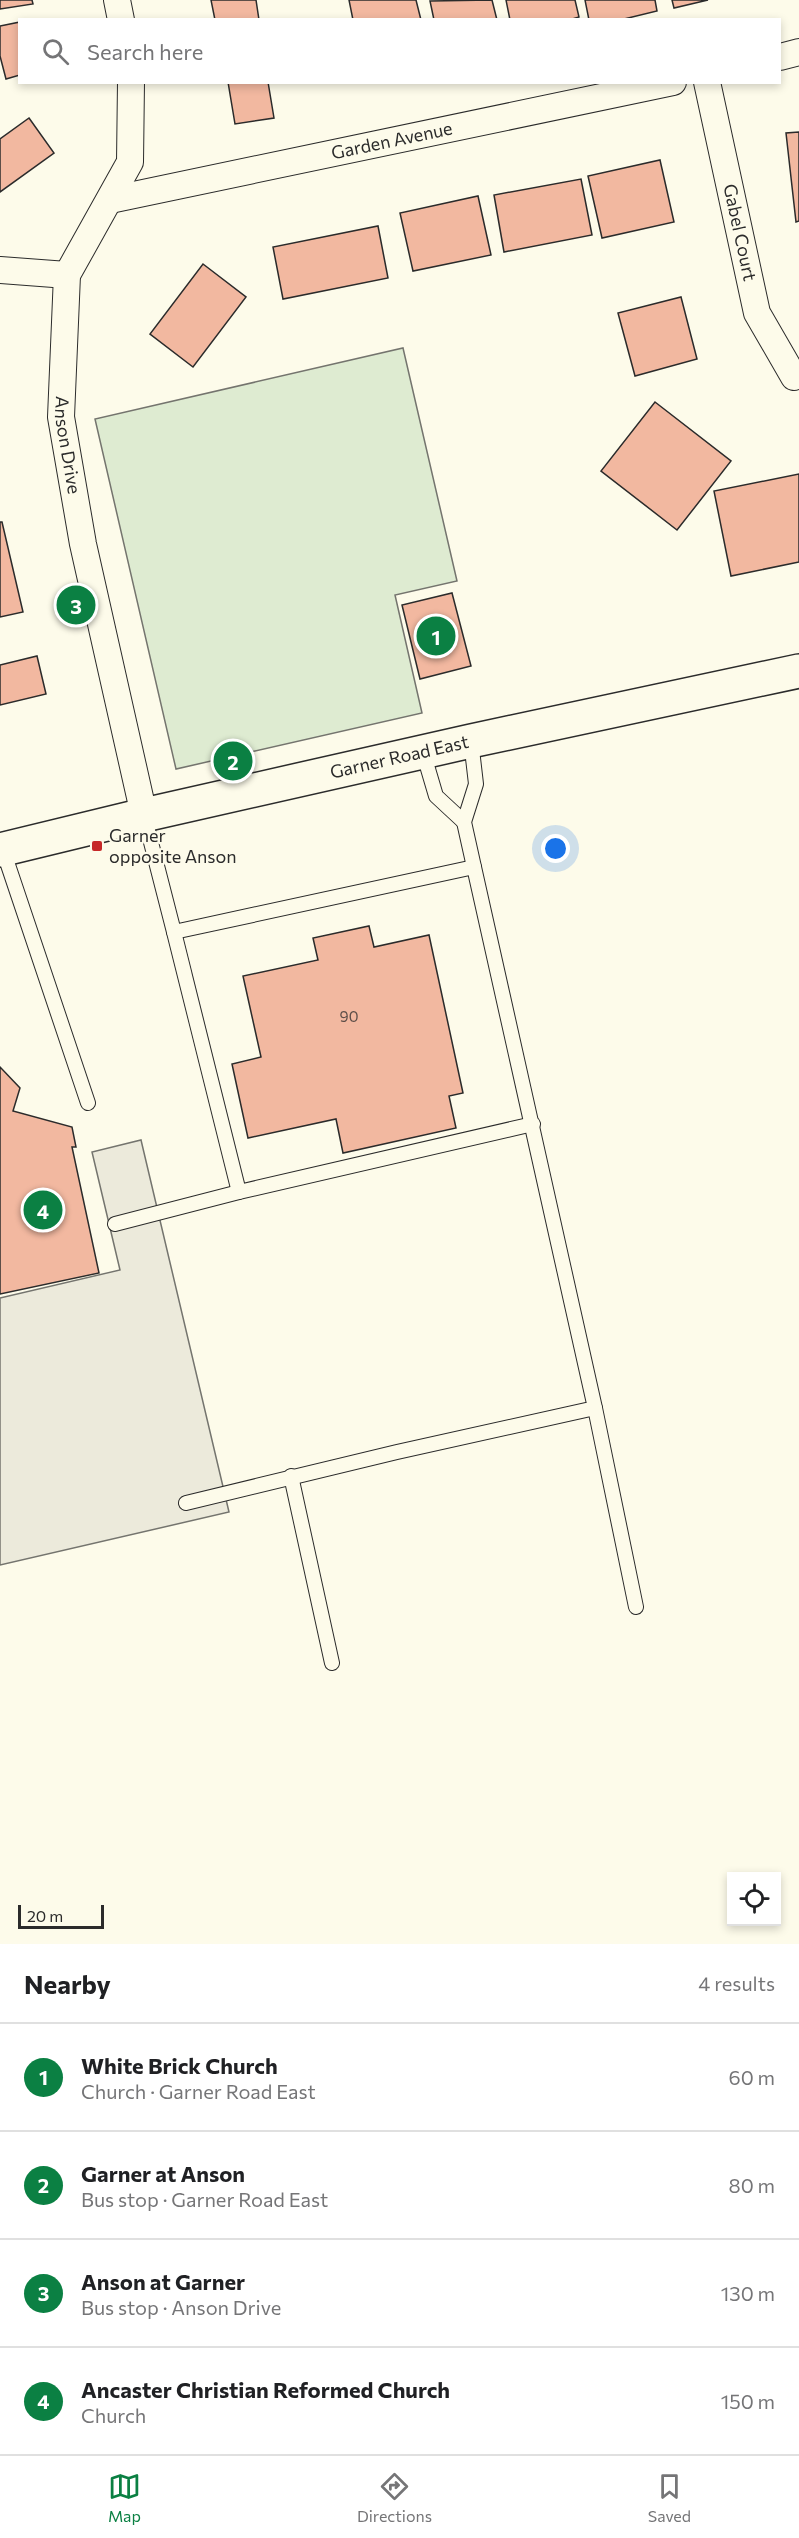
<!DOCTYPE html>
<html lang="en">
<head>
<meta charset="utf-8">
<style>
  :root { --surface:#fff; --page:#f2f2f2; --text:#202124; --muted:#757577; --line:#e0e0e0; --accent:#0b8043 }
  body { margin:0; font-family:Commissioner,sans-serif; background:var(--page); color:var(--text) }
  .controls { position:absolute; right:18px; bottom:18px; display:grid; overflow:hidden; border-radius:0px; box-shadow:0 3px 9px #0003 }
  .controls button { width:54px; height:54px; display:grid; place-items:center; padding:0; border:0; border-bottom:2px solid var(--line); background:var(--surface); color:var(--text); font:30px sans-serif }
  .scale { position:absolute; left:18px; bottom:15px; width:86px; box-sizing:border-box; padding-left:6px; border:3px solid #2b2b2b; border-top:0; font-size:16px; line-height:21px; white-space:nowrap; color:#2b2b2b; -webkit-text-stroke:4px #fdfbea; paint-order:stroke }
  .you { position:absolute; left:556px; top:849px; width:21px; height:21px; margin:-15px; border:4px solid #fff; border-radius:50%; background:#1a73e8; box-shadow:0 0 0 9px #1a73e833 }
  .badge { display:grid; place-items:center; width:39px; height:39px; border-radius:50%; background:var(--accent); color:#fff; font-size:20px; font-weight:700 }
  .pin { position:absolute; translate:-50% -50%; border:3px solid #fff; box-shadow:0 2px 6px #0006 }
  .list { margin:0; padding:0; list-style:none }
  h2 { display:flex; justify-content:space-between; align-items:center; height:78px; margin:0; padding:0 24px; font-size:26px }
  h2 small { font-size:20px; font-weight:400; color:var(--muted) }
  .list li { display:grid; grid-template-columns:39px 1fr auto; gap:18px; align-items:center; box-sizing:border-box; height:108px; padding:0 24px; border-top:2px solid var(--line) }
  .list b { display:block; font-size:22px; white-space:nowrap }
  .list p { margin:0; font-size:20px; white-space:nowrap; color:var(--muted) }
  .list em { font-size:20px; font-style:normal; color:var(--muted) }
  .icon { flex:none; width:33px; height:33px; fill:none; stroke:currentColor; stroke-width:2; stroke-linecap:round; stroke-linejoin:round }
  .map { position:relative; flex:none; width:799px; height:1944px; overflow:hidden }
  .search { position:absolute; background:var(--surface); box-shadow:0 3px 9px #0003; left:18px; right:18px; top:18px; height:66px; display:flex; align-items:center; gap:15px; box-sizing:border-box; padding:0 21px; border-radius:0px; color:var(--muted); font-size:22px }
  .sheet { height:510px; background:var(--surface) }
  nav { display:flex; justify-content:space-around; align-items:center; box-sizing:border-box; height:84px; border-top:2px solid var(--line); background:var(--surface); font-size:16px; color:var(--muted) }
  nav a { display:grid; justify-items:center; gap:3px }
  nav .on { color:var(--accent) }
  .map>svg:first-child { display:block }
  .green { fill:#deebd1; stroke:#74746e; stroke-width:1.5 }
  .parking { fill:#eceadb; stroke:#74746e; stroke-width:1.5 }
  .building { fill:#f2b8a0; stroke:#2b2b2b; stroke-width:1.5 }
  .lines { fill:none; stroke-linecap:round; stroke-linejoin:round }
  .service-casing { stroke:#2b2b2b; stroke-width:16 }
  .minor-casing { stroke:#2b2b2b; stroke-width:28 }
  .secondary-casing { stroke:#2b2b2b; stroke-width:36 }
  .service { stroke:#fdfbea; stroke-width:14 }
  .minor { stroke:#fdfbea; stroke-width:26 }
  .secondary { stroke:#fdfbea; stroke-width:33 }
  .poi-dot { fill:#c62828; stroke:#fdfbea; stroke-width:2 }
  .labels { text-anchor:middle; stroke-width:4.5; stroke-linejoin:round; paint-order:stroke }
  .number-label { font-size:15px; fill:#5d4e48 }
  .street-label { font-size:18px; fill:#2b2b2b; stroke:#fdfbea }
  .poi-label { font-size:18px; fill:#2b2b2b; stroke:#fdfbea; text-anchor:start }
</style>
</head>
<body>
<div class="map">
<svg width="799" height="1944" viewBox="0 0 799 1944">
  <rect width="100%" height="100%" fill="#fdfbea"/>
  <path class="green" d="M 403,348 L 457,581 L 395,595 L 422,713 L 176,769 L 95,419 Z"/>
  <path class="parking" d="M 141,1140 L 229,1512 L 0,1565 L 0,1298 L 120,1270 L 92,1152 Z"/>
  <g class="building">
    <path d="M 0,0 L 32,0 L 33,4 L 0,9 Z"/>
    <path d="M 211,0 L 256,0 L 259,20 L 215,20 Z"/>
    <path d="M 349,0 L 416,0 L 421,20 L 353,20 Z"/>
    <path d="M 492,0 L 497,20 L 434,20 L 430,1 Z"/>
    <path d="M 506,0 L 575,0 L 579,17 L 569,20 L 510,20 Z"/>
    <path d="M 585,0 L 655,0 L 657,11 L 620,20 L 589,20 Z"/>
    <path d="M 672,0 L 708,0 L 674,8 Z"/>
    <path d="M 20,22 L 20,75 L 6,79 L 0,56 L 0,26 Z"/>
    <path d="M 228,82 L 268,82 L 274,118 L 235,124 Z"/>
    <path d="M 29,118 L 54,153 L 0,192 L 0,139 Z"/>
    <path d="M 799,132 L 799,221 L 796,222 L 786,133 Z"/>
    <path d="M 660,160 L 674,222 L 602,238 L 588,176 Z"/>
    <path d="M 581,179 L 592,235 L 504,252 L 494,195 Z"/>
    <path d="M 478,196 L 491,255 L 413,271 L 400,213 Z"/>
    <path d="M 378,226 L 388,278 L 283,299 L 273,247 Z"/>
    <path d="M 203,264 L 246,297 L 193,367 L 150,334 Z"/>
    <path d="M 681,297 L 697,359 L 635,376 L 618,313 Z"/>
    <path d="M 655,402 L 731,461 L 677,530 L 601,471 Z"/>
    <path d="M 799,474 L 799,562 L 731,576 L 714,491 Z"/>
    <path d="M 0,522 L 2,522 L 23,612 L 0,617 Z"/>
    <path d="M 452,593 L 471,666 L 420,679 L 402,605 Z"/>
    <path d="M 37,656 L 46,694 L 0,705 L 0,665 Z"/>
    <path d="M 369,926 L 374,947 L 429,935 L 463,1093 L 449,1096 L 456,1128 L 343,1153 L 336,1119 L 248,1138 L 232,1064 L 261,1057 L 243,976 L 318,960 L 313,938 Z"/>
    <path d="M 0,1067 L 20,1088 L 13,1111 L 72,1127 L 76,1147 L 72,1147 L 99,1273 L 0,1294 Z"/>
  </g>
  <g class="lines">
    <g class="service-casing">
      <g id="service">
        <path d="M 423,752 L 436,796 L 464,822"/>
        <path d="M 144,815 L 174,932 L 474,867 L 464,822 L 476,784 L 471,741"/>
        <path d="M 3,850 L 88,1103"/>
        <path d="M 174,932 L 239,1192"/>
        <path d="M 115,1224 L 239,1192 L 533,1124"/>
        <path d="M 595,1408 L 636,1607"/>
        <path d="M 291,1476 L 332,1663"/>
        <path d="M 186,1503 L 397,1452 L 595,1408 L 474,867"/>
      </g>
    </g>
    <g class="minor-casing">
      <g id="minor">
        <path d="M 117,0 L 121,20"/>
        <path d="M 780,57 L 799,52"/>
        <path id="s1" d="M 131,82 L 130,162 L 67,275 L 61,417 L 83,544 L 144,815"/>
        <path id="s2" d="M 707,82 L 757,313 L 794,377"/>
        <path id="s3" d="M 110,200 L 673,82"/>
        <path d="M 0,270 L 67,275"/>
      </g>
    </g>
    <g class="secondary-casing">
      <g id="secondary">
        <path id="s4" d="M 0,850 L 144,815 L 471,741 L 799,671"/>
      </g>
    </g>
    <use href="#service" class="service"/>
    <use href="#minor" class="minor"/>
    <use href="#secondary" class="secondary"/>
  </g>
  <rect class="poi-dot" x="91" y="840" width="12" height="12" rx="3"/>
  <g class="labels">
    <g class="number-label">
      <text x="349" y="1022">90</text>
    </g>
    <g class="street-label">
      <text dy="6" stroke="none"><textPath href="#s3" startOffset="288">Garden Avenue</textPath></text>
      <text dy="6" stroke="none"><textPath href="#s2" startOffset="154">Gabel Court</textPath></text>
      <text dy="6" stroke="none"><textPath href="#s1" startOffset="380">Anson Drive</textPath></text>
      <text dy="6" stroke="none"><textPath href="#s4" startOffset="410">Garner Road East</textPath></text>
    </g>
    <g class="poi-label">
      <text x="109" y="842">Garner<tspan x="109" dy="21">opposite Anson</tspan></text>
    </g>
  </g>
</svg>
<div class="controls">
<button><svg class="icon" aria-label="locate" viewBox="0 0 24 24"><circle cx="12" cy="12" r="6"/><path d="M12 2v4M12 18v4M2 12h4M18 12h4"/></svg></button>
</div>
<div class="scale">20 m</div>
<div class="you"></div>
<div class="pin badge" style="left:436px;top:636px">1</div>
<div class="pin badge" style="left:233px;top:761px">2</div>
<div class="pin badge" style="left:76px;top:605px">3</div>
<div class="pin badge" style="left:43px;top:1210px">4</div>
<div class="search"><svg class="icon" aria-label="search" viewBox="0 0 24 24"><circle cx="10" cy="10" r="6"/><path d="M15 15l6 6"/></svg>Search here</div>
</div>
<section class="sheet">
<h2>Nearby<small>4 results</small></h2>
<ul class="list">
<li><span class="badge">1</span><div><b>White Brick Church</b><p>Church · Garner Road East</p></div><em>60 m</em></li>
<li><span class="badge">2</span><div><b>Garner at Anson</b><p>Bus stop · Garner Road East</p></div><em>80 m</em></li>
<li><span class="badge">3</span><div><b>Anson at Garner</b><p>Bus stop · Anson Drive</p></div><em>130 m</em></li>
<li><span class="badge">4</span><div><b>Ancaster Christian Reformed Church</b><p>Church</p></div><em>150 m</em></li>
</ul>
</section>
<nav>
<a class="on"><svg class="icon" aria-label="map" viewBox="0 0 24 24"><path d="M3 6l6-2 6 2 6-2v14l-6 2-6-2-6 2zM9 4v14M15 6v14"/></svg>Map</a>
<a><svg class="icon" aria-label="directions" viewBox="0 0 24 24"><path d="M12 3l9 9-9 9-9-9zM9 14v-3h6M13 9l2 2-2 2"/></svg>Directions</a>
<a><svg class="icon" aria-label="saved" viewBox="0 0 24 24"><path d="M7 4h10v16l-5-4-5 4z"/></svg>Saved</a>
</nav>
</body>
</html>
